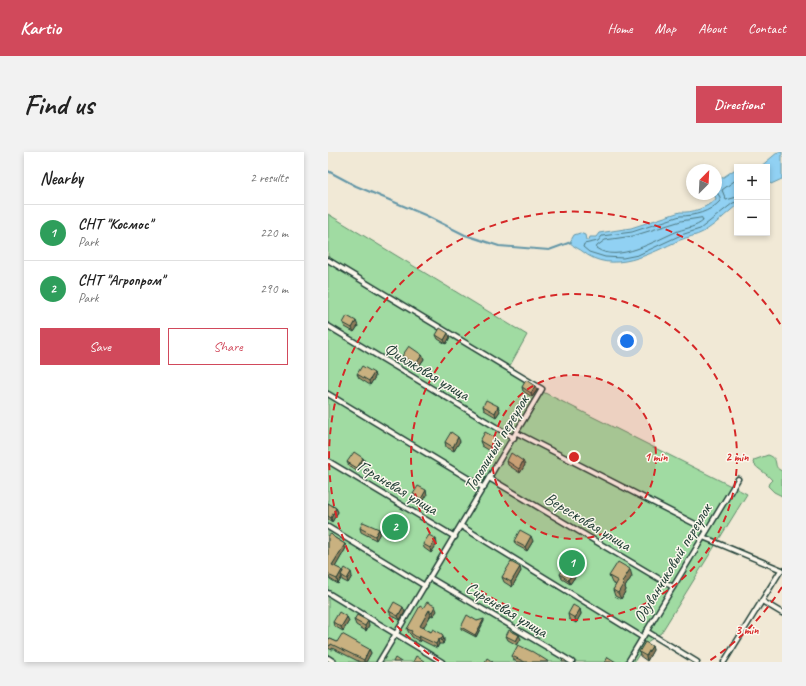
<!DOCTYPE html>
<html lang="en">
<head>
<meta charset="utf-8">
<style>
  :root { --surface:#fff; --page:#f2f2f2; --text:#222; --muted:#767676; --line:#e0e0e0; --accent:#d1495b }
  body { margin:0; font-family:Caveat,sans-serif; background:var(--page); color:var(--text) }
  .controls { position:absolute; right:12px; top:12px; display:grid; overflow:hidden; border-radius:0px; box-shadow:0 2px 6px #0003 }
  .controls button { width:36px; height:36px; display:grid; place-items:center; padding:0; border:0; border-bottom:1px solid var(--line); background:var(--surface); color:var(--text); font:20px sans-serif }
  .compass { position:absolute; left:358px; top:12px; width:36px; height:36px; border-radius:50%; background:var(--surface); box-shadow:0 2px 6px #0003; rotate:24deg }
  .you { position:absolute; left:299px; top:189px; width:14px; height:14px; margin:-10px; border:3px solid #fff; border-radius:50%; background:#1a73e8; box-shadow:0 0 0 6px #1a73e833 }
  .badge { display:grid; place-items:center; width:26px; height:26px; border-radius:50%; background:var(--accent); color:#fff; font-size:13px; font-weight:700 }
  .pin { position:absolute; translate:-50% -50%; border:2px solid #fff; box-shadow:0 1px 4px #0006 }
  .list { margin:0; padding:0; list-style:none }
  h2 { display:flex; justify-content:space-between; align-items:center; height:52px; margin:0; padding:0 16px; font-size:17px }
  h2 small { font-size:13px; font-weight:400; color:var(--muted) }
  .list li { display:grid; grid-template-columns:26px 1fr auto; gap:12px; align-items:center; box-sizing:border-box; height:56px; padding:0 16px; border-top:1px solid var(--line) }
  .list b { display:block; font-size:15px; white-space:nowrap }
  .list p { margin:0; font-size:13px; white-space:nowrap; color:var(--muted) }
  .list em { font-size:13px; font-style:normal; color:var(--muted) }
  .actions { display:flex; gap:8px; padding:12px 16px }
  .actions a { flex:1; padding:9px 0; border:1px solid var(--accent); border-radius:0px; text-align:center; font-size:14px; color:var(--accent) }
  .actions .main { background:var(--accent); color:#fff }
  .map { position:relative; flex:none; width:454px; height:510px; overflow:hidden; border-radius:0px }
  header { display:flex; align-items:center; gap:24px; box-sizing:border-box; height:56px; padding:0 20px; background:var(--accent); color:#fff }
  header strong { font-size:19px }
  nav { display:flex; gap:22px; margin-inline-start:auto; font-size:14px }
  .intro { display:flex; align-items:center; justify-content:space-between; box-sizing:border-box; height:96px; padding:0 24px }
  h1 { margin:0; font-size:28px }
  .button { padding:10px 18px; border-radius:0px; background:var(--accent); color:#fff; font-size:14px; font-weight:700 }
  main { display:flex; gap:24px; padding:0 24px }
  aside { flex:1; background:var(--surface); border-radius:0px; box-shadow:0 2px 6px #0003 }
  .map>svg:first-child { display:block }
  .green { fill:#a0dba2; stroke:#608c6b }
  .water { fill:#91d1f3; stroke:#6396a7 }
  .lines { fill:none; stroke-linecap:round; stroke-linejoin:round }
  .shore { stroke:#4d7880; stroke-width:1 }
  .stream { stroke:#6396a7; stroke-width:2 }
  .service-casing { stroke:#1f3d34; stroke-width:7 }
  .service { stroke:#fbf7ec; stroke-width:4 }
  .wall { fill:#ad986e; stroke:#1f3d34 }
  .shaded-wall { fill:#8d7c5a; stroke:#1f3d34 }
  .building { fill:#c9b180; stroke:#1f3d34 }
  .ring { fill:none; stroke:#d62828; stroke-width:2; stroke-dasharray:7 5 }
  .labels { text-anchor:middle; stroke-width:3; stroke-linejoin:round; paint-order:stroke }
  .street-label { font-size:17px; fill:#1f3d34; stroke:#fbf7ec }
  .centre { fill:#d62828; stroke:#fbf7ec; stroke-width:2 }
  .ring-label { font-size:12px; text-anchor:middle; font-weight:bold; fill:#d62828; stroke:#fbf7ec; stroke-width:3; stroke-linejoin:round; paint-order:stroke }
</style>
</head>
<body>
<header>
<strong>Kartio</strong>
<nav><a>Home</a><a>Map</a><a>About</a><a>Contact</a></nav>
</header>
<div class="intro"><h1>Find us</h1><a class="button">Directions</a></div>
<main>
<aside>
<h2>Nearby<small>2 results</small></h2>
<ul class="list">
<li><span class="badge" style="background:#2e9e5b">1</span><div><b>СНТ &quot;Космос&quot;</b><p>Park</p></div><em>220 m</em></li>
<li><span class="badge" style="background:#2e9e5b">2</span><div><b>СНТ &quot;Агропром&quot;</b><p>Park</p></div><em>290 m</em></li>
</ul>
<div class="actions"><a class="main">Save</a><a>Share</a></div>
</aside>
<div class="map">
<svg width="454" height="510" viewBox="0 0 454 510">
  <rect width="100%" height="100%" fill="#f1e9d6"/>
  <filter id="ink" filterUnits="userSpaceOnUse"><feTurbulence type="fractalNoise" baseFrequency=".025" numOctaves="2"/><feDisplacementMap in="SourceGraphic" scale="8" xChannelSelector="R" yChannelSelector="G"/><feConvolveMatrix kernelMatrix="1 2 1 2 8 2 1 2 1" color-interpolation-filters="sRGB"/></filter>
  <g filter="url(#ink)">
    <g class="green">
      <path d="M 0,62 L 199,183 L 179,219 L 215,240 L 419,342 L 333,481 L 319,490 L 306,510 L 0,510 Z"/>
      <path d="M 440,303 C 453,307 443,315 454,319 L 454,344 L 446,340 L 440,334 L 441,331 L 444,328 C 439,321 430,318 425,311 L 426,308 Z"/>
    </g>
    <g class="water">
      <path d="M 450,0 L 454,0 L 454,27 L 443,32 L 439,28 L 439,15 L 432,15 Z"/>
      <path d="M 409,16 L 409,53 C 398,62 387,73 375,80 C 368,84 359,85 352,88 C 323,101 284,124 254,99 C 250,96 245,95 242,90 L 246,83 L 252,81 L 257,83 L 258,88 L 261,88 L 262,85 L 268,85 L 271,81 L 303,76 L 352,60 C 365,61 378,56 388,47 L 386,42 L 388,42 L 388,30 Z"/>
    </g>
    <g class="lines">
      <g class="shore">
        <path d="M 409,27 L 394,38 L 398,48 L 409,45"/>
        <path d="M 388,39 L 392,45 L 392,49 C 382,60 366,64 352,64 L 304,80 L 274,84 L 270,89 L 256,92 L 255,95 L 261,100 L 277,105 L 295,106 L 310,103 L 353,83 L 372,77 L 405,51 L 409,50"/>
        <path d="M 374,66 L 375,69 C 368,75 359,76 350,79 C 328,88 290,112 268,96 L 269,94 L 277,88 L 305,84 L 353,69 Z"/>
      </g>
      <path class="stream" d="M 0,19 L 28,34 L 97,63 L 137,83 L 171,94 L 221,98 L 243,90"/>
      <g class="service-casing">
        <g id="service">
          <path d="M 0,108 L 214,237 L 51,510"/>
          <path d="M 0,174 L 186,286"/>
          <path d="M 0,242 L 156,336"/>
          <path d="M 189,281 L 379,378"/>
          <path d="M 0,309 L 127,385"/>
          <path d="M 161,326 L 345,435"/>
          <path d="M 133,374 L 314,485"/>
          <path d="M 0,375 L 97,434"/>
          <path d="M 375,385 L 454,418"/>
          <path d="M 102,426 L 244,510"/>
          <path d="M 0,441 L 114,510"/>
          <path d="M 434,449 L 454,461"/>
          <path d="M 318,479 L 369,510"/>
          <path d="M 0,506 L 6,510"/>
          <path d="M 300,510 L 410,327"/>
          <path d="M 396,510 L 453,418"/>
        </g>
      </g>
      <use href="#service" class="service"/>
    </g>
    <g class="wall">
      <path d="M 15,171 L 30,174 L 26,180 L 17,175 Z"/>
      <path d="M 108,183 L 122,185 L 118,192 L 110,187 Z"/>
      <path d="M 94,203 L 96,207 L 89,217 L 76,208 L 74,204 Z"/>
      <path d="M 46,221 L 47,225 L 42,233 L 31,226 L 29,222 Z"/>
      <path d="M 207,234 L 209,238 L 204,245 L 195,239 L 194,235 Z"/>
      <path d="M 155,254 L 172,259 L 168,265 L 156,258 Z"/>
      <path d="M 132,289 L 126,299 L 118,295 L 117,290 Z"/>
      <path d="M 152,289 L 169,290 L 164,300 L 154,294 Z"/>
      <path d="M 35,306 L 37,310 L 30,320 L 21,314 L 19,310 Z"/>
      <path d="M 179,309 L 197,313 L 192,321 L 180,313 Z"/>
      <path d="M 85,342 L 99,343 L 94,351 L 87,347 Z"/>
      <path d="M 0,351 L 8,356 L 10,360 L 4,370 L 0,367 Z"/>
      <path d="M 32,376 L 51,377 L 52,381 L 48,388 L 33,380 Z"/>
      <path d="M 0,384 L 7,386 L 17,392 L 18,396 L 7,415 L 14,418 L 14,421 L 24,424 L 20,431 L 14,428 L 14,425 L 10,432 L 2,427 L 1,425 L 0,424 Z"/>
      <path d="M 186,389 L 205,389 L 199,399 L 188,393 Z"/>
      <path d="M 95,392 L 109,392 L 103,401 L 96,396 Z"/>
      <path d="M 247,418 L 249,422 L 242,432 L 234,427 L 232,422 Z"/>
      <path d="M 193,419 L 184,435 L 176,430 L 174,425 Z"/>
      <path d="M 281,424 L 304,424 L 297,435 L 298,438 L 293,447 L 287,444 L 285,438 L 288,433 L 284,431 Z"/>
      <path d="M 95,456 L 109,459 L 105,464 L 103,463 L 95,475 L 103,480 L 116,486 L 116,489 L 115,492 L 111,492 L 109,496 L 93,488 L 92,490 L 84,485 L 83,483 L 81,481 L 79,477 Z"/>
      <path d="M 252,457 L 253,462 L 248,471 L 241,467 L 240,462 Z"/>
      <path d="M 61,459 L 77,460 L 72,468 L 63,463 Z"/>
      <path d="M 19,465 L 21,469 L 15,479 L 6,474 L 5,470 Z"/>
      <path d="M 26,468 L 41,473 L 38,479 L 28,473 Z"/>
      <path d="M 149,469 L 156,469 L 148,485 L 133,477 L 133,475 Z"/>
      <path d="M 178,484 L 193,487 L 189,493 L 180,488 Z"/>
      <path d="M 0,486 L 9,490 L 41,497 L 43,501 L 38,510 L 32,510 L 4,496 L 4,498 L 0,496 Z"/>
      <path d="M 324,494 L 325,498 L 319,509 L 312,504 L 311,500 Z"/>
      <path d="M 184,504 L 221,510 L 189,510 L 186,508 Z"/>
    </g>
    <g class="shaded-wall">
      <path d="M 28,169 L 30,174 L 26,180 L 24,176 Z"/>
      <path d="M 120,181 L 122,185 L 118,192 L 116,188 Z"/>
      <path d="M 94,203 L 96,207 L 89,217 L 88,212 Z"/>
      <path d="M 46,221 L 47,225 L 42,233 L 41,229 Z"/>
      <path d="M 207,234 L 209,238 L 204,245 L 203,241 Z"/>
      <path d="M 170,254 L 172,259 L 168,265 L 167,261 Z"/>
      <path d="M 130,285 L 132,289 L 126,299 L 125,295 Z"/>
      <path d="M 168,286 L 169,290 L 164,300 L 162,295 Z"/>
      <path d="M 35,306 L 37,310 L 30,320 L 29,316 Z"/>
      <path d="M 195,309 L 197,313 L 192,321 L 191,317 Z"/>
      <path d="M 98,338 L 99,343 L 94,351 L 93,347 Z"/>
      <path d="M 8,356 L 10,360 L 4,370 L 3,366 Z"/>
      <path d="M 51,377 L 52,381 L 48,388 L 47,384 Z"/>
      <path d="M 203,384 L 205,389 L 199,399 L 197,395 Z"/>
      <path d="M 108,387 L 109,392 L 103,401 L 102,396 Z"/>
      <path d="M 17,392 L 18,396 L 6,417 L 4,413 Z"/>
      <path d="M 192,415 L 193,419 L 184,435 L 183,430 Z"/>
      <path d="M 302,417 L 304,424 L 297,435 L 298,438 L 293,447 L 290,441 L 294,430 Z"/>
      <path d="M 14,418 L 15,423 L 13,423 L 14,425 L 10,432 L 9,427 Z"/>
      <path d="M 247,418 L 249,422 L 242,432 L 240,428 Z"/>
      <path d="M 23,420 L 24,424 L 20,431 L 19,427 Z"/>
      <path d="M 107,454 L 109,459 L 105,464 L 104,460 Z"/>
      <path d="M 75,455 L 77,460 L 72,468 L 70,464 Z"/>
      <path d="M 252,457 L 253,462 L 248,471 L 247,466 Z"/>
      <path d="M 101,458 L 103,463 L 94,478 L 92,474 Z"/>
      <path d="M 19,465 L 21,469 L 15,479 L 13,475 Z"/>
      <path d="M 156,467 L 156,469 L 148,485 L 147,483 Z"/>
      <path d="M 40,469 L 41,473 L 38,479 L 37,474 Z"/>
      <path d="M 114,482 L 116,489 L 115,492 L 113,487 Z"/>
      <path d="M 191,483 L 193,487 L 189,493 L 188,489 Z"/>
      <path d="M 91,484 L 93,488 L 92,490 L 90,486 Z"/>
      <path d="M 110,488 L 111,492 L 109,496 L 108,492 Z"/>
      <path d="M 324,494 L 325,498 L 319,509 L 318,504 Z"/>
      <path d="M 41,497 L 43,501 L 38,510 L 36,510 L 36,508 Z"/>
    </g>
    <g class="building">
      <path d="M 19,164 L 28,169 L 24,176 L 15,171 Z"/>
      <path d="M 112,176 L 120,181 L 116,188 L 108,183 Z"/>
      <path d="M 81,194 L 94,203 L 88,212 L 74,204 Z"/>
      <path d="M 34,214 L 46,221 L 41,229 L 29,222 Z"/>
      <path d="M 198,228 L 207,234 L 203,241 L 194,235 Z"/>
      <path d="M 158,248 L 170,254 L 167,261 L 155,254 Z"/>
      <path d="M 123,280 L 130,285 L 125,295 L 117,290 Z"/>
      <path d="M 157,280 L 168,286 L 162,295 L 152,289 Z"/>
      <path d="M 26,300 L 35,306 L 29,316 L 19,310 Z"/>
      <path d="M 183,301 L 195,309 L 191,317 L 179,309 Z"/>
      <path d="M 90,334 L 98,338 L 93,347 L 85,342 Z"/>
      <path d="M 0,351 L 8,356 L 3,366 L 0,364 Z"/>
      <path d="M 35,370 L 51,377 L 47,384 L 32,376 Z"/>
      <path d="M 192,378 L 203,384 L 197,395 L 186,389 Z"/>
      <path d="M 3,382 L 7,386 L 17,392 L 4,413 L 14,418 L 9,427 L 0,423 L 1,421 L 0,421 L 0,384 Z"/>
      <path d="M 101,383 L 108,387 L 102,396 L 95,392 Z"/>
      <path d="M 183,410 L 192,415 L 183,430 L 174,425 Z"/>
      <path d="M 290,410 L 302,417 L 294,430 L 296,431 L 290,441 L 285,438 L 290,429 L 281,424 Z"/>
      <path d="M 239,412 L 247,418 L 240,428 L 232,422 Z"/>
      <path d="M 17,416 L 23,420 L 19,427 L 13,423 Z"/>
      <path d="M 66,450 L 75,455 L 70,464 L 61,459 Z"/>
      <path d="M 99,450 L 107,454 L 104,460 L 101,458 L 92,474 L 103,480 L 105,477 L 114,482 L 115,485 L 113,487 L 110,488 L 108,492 L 91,484 L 90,486 L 83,481 L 84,479 L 79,477 L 92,454 L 95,456 Z"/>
      <path d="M 245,453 L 252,457 L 247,466 L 240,462 Z"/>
      <path d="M 11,460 L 19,465 L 13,475 L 5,470 Z"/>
      <path d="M 29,463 L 40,469 L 37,474 L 26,468 Z"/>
      <path d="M 139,463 L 149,469 L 156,467 L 147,483 L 133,475 Z"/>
      <path d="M 181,478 L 191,483 L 188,489 L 178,484 Z"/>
      <path d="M 14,482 L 41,497 L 36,508 L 3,492 L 2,494 L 0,493 L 0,486 L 9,490 Z"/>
      <path d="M 317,490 L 324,494 L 318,504 L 311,500 Z"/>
      <path d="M 190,493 L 205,500 L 221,510 L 197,510 L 184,504 Z"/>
      <path d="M 88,504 L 96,509 L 96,510 L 85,510 Z"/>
      <path d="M 280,505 L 288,510 L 277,510 Z"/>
      <path d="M 67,506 L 73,510 L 65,510 Z"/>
      <path d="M 159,506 L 165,510 L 157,510 Z"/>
      <path d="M 235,507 L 239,510 L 234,510 Z"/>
    </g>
  </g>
  <circle cx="246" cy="305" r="82" fill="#d62828" fill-opacity=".12"/>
  <g class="ring">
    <circle cx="246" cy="305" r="82"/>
    <circle cx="246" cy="305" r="163"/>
    <path d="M454 435A245 245 0 0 1 381 509M111 509A245 245 0 1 1 454 175"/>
  </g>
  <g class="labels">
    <g class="street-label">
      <text transform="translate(99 219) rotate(31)" y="6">Фиалковая улица</text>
      <text transform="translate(168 291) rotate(-59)" y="6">Тополиный переулок</text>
      <text transform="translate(70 335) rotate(31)" y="6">Гераневая улица</text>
      <text transform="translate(260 369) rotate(31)" y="6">Вересковая улица</text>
      <text transform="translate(344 411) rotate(-59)" y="6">Одуванчиковый переулок</text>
      <text transform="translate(179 457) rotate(31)" y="6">Сиреневая улица</text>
    </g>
  </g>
  <circle cx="246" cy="305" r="6" class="centre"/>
  <g class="ring-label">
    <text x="328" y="309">1 min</text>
    <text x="409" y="309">2 min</text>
    <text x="419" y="482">3 min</text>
  </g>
</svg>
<div class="controls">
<button>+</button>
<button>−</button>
</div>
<svg class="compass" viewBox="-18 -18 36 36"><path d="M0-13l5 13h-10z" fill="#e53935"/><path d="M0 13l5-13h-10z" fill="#767676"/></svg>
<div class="you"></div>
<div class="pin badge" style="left:244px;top:411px;background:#2e9e5b">1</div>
<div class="pin badge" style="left:67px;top:375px;background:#2e9e5b">2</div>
</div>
</main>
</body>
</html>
